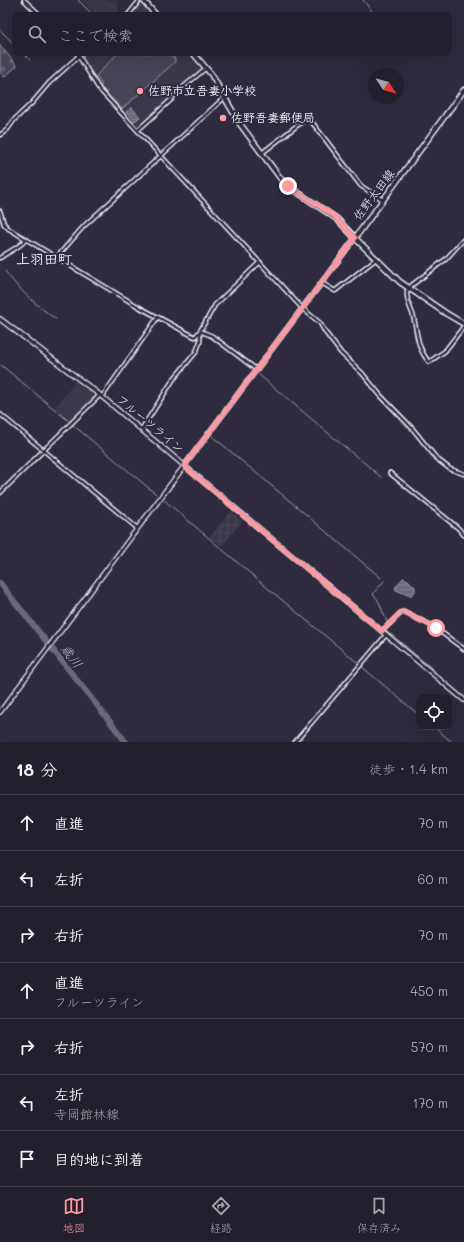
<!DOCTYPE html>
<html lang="ja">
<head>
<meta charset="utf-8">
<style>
  :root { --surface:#23202e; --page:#2f2d3a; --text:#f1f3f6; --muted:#a3a3aa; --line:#403e4a; --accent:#ff9aa2 }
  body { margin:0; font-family:Mali,"Klee One",sans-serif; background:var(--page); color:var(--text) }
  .controls { position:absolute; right:12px; bottom:12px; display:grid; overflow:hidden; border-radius:8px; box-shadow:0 4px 16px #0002 }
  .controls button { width:36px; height:36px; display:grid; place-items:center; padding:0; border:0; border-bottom:1px solid var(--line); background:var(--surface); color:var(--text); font:20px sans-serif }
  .compass { position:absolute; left:368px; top:68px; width:36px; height:36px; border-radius:50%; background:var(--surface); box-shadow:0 4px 16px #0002; rotate:126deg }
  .stop { position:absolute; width:12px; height:12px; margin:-9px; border:3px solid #ff9aa2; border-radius:50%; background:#fff }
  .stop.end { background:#ff9aa2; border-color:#fff; box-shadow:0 1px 4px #0008 }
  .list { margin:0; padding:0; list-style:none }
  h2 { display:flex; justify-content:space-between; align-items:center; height:52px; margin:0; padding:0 16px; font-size:17px }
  h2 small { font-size:13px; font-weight:400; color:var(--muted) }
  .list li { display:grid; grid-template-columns:26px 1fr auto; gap:12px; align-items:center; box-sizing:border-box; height:56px; padding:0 16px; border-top:1px solid var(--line) }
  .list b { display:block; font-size:15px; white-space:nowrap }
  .list p { margin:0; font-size:13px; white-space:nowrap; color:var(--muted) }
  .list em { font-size:13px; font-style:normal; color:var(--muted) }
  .icon { flex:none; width:22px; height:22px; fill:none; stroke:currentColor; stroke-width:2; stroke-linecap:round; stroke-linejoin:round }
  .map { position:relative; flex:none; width:464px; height:742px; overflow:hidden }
  .search { position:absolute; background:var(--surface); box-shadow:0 4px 16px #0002; left:12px; right:12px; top:12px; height:44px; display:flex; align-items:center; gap:10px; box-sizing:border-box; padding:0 14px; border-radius:8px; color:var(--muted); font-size:15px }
  .sheet { height:444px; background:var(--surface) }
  nav { display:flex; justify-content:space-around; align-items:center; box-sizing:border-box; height:56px; border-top:1px solid var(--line); background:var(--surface); font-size:11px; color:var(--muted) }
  nav a { display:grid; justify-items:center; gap:2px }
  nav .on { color:var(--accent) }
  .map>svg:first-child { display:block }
  .built { fill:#3b3749 }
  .industrial { fill:url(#industrial-grid) }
  .cemetery { fill:url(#cemetery-stones); stroke:#979aa6 }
  .park { fill:#464455; stroke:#979aa6 }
  .water { fill:url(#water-rules); stroke:#9c9fab }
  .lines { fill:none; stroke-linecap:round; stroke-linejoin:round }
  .stream { stroke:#9c9fab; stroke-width:1 }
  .river { stroke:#696978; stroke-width:6 }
  .minor-casing { stroke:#e8f1f8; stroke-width:5.5 }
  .tertiary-casing { stroke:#e8f1f8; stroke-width:6 }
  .secondary-casing { stroke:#e8f1f8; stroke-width:7 }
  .minor { stroke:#2f2a3d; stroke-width:2.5 }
  .tertiary { stroke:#2f2a3d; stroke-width:3.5 }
  .secondary { stroke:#2f2a3d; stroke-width:4 }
  .route { stroke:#ff9aa2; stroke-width:5 }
  .poi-dot { fill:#ff9aa2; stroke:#2f2a3d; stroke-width:1.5 }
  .labels { text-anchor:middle; stroke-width:4; stroke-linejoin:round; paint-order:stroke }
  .poi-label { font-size:12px; font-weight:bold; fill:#e8f1f8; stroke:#2f2a3d; text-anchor:start }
  .street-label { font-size:12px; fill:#e8f1f8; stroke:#2f2a3d }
  .water-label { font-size:13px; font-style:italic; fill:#afb4be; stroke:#2f2a3d }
  .quarter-label { font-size:14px; font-weight:bold; fill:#e8f1f8; stroke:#2f2a3d }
</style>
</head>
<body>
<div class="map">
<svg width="464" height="742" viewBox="0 0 464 742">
  <defs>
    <pattern id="industrial-grid" width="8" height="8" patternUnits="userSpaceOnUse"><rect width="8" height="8" fill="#3b3749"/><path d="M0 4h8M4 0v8" fill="none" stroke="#4e4b5b"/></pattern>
    <pattern id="cemetery-stones" width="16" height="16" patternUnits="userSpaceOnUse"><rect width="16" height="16" fill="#464455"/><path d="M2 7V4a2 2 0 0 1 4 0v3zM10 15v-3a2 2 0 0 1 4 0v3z" fill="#615f6e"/></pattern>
    <pattern id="water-rules" width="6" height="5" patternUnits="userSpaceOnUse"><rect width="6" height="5" fill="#696978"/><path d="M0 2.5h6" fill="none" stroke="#7e7f8c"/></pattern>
  </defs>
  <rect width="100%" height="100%" fill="#2f2a3d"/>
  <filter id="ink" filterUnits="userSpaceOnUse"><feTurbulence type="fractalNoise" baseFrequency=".025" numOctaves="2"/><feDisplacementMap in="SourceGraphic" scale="8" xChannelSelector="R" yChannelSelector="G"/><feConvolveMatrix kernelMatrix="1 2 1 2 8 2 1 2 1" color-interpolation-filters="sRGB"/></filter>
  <g filter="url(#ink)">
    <g class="built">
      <path d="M 81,0 L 116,0 L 120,15 L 96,15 Z"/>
      <path d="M 139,3 L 141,3 L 152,15 L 130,15 Z"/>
      <path d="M 85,53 L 188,53 L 202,68 L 171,95 L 170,99 L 138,128 L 121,112 L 100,87 L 81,58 L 81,56 Z"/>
      <path d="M 76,381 L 97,397 L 71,422 L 54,408 Z"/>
    </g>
    <path class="industrial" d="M 231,511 L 242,521 L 222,546 L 210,537 Z"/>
    <path class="cemetery" d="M 0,45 L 17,66 L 4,77 L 0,72 Z"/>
    <path class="park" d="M 118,53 L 168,53 L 175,59 L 175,62 L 122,109 L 100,86 L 102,85 L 96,76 Z"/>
    <g class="water">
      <path d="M 131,107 L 140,117 L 135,121 L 126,112 Z"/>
      <path d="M 403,578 L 408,580 L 415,587 L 415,592 L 410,596 L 396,590 L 395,588 Z"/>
    </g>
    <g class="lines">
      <g class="stream">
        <path d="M 78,0 L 93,15"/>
        <path d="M 363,0 L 375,15"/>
        <path d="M 0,30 L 15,45"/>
        <path d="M 23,53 L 30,60"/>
        <path d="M 0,266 L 1,267"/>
        <path d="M 5,271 C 19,290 36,305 56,319"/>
        <path d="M 1,365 L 70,422"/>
        <path d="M 258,374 L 358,458"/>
        <path d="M 73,425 L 156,494"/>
        <path d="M 212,436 L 309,517"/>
        <path d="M 361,460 L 381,477"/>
        <path d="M 164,500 L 257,579"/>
        <path d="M 311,519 L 381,578"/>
        <path d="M 259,581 L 358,663"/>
        <path d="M 384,581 L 373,594 L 378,600 L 387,622"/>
        <path d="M 392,635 L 435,671"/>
        <path d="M 361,666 L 419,715"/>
        <path d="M 434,727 L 452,742"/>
        <path d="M 0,741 L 1,742"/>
      </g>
      <path class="river" d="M 0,583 L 126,742"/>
      <g class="minor-casing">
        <g id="minor">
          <path d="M 24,0 L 40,15"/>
          <path d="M 128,15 L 140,0"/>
          <path d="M 77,53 L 99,89 L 302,308 L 320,323 L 325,332 L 341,353 L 362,373 L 381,396 L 412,428 L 437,459 L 450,469 L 464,474"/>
          <path d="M 138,130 L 172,99 L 174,95 L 206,68"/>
          <path d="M 0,135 L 7,130 L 15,119 L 32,103 L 49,83 L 82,53"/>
          <path d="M 262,153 L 308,117 L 361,186 L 383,200"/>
          <path d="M 0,211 L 4,224 L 9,229 L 139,307 L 193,336 L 195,337 L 200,331 L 212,336 L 257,370"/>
          <path d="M 464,239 L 446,259 L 412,285 L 407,291 L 407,294 C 407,302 411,309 413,315 C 418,333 416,347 429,362 L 445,351 L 464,326"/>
          <path d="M 0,258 C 7,252 21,247 26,239"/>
          <path d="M 56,258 L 84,226 L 224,98"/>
          <path d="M 322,283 L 335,291 L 376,259"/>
          <path d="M 102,397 L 158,317"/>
          <path d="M 0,414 L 137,528"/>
          <path d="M 141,430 L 173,380 L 196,352 L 200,342 L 200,331 L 215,305 L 260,262"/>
          <path d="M 390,473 L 458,528 L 464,535"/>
          <path d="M 0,493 L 100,395"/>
          <path d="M 382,631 L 401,613 L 403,612 L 431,625 L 464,649"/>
          <path d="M 295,742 L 386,635"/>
        </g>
      </g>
      <g class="tertiary-casing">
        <g id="tertiary">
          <path d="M 0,319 L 100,395 L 464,700"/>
          <path d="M 0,712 L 355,238"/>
        </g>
      </g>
      <g class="secondary-casing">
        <g id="secondary">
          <path d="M 143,0 L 156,15"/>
          <path d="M 193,53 L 211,74 L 240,124 L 284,183 L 337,219 L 360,243 L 400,282 L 447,314 L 464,324"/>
          <path d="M 355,238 L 464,90"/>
        </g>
      </g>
      <use href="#minor" class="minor"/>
      <use href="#tertiary" class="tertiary"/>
      <use href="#secondary" class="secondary"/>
    </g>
  </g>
  <g class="lines" filter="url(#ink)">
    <path class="route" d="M 288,186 L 334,216 L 355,238 L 184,466 L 382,631 L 401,612 L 403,612 L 436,628"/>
  </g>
  <g class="poi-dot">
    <circle cx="140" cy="91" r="4"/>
    <circle cx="223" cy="118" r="4"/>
  </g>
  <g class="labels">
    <g class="poi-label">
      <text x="148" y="95">佐野市立吾妻小学校</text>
      <text x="231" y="122">佐野吾妻郵便局</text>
    </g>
    <g class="street-label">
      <text transform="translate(374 195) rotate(-53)" y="4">佐野太田線</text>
      <text transform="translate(150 424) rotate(40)" y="4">フルーツライン</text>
    </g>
    <g class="water-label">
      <text transform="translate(72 656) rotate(52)" y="5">歳川</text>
    </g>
    <g class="quarter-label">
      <text x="44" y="264">上羽田町</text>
    </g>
  </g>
</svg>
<div class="controls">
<button><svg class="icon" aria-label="locate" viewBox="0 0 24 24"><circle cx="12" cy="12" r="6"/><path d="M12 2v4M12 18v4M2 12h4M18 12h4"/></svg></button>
</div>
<svg class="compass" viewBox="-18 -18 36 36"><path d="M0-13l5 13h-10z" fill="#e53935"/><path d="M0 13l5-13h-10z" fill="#a3a3aa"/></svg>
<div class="stop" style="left:436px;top:628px"></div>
<div class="stop end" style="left:288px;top:186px"></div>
<div class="search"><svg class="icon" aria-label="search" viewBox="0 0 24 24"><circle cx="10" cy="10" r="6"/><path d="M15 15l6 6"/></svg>ここで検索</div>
</div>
<section class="sheet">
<h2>18 分<small>徒歩 · 1.4 km</small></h2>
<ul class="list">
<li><svg class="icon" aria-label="ahead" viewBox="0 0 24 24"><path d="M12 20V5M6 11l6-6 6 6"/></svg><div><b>直進</b></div><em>70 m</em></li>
<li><svg class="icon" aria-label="left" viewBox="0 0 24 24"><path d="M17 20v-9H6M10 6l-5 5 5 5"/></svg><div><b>左折</b></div><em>60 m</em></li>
<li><svg class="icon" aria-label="right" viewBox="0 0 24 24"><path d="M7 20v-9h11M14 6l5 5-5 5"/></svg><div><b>右折</b></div><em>70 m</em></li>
<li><svg class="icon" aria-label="ahead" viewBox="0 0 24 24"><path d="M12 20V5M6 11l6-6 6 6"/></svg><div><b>直進</b><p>フルーツライン</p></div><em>450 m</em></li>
<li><svg class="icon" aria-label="right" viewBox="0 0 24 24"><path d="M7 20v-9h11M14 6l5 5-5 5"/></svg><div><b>右折</b></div><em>570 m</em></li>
<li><svg class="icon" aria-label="left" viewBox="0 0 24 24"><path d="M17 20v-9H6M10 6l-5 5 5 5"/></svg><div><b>左折</b><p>寺岡館林線</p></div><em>170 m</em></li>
<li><svg class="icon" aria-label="arrive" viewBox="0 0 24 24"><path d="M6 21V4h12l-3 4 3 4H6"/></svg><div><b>目的地に到着</b></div></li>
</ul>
</section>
<nav>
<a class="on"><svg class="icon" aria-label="map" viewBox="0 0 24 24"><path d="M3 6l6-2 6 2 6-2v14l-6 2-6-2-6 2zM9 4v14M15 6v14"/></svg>地図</a>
<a><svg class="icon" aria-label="directions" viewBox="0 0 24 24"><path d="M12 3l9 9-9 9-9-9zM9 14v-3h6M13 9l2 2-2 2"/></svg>経路</a>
<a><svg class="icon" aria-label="saved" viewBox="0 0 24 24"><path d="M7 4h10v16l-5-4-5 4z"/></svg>保存済み</a>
</nav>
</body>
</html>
